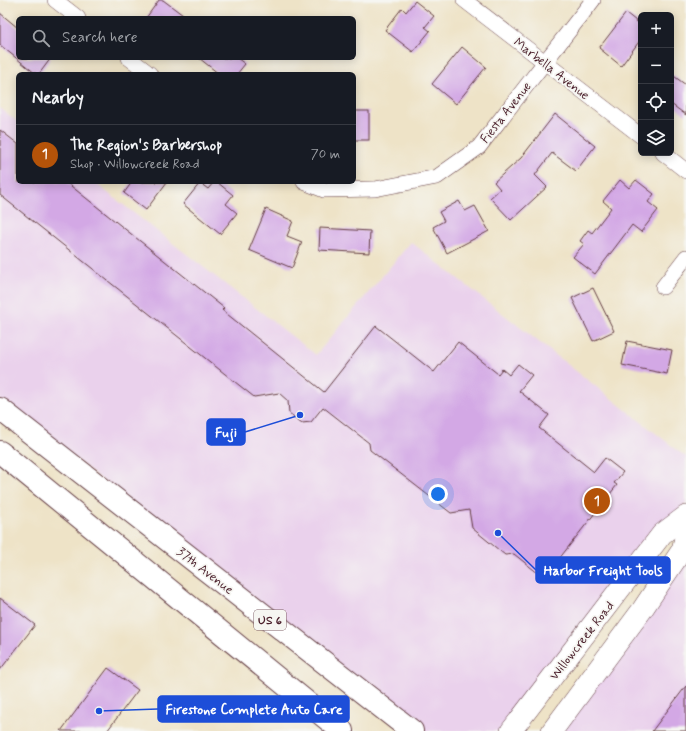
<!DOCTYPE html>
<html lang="en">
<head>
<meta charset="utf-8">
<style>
  :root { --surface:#171b24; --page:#20242c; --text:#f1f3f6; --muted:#9ea1a6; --line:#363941; --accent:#b45309 }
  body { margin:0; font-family:Mynerve,sans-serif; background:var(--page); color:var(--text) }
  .controls { position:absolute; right:12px; top:12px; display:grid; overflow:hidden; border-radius:6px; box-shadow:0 2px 10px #0003 }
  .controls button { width:36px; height:36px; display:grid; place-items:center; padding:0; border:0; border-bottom:1px solid var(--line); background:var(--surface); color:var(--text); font:20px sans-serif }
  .you { position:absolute; left:438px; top:494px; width:14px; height:14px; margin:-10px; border:3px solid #fff; border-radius:50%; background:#1a73e8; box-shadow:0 0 0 6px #1a73e833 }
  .badge { display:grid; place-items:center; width:26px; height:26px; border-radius:50%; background:var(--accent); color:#fff; font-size:13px; font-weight:700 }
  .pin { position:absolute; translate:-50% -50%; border:2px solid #fff; box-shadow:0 1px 4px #0006 }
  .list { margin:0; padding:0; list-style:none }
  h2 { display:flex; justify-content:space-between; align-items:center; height:52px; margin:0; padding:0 16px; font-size:17px }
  h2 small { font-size:13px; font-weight:400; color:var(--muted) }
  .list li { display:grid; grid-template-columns:26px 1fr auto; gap:12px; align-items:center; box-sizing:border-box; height:60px; padding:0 16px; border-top:1px solid var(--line) }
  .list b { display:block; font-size:15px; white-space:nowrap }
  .list p { margin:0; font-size:13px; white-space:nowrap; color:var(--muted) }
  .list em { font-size:13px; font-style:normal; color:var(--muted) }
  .icon { flex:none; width:22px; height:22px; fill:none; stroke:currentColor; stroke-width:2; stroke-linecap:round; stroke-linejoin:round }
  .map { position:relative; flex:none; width:686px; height:731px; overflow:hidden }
  .search { position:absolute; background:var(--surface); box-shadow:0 2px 10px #0003; left:16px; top:16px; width:340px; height:44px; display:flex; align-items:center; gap:10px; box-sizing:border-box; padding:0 14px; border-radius:6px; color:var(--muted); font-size:15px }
  .panel { position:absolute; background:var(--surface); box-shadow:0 2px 10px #0003; left:16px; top:72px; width:340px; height:112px; border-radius:6px }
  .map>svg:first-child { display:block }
  .built { fill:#ead1ec }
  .building { fill:#d3a8e5 }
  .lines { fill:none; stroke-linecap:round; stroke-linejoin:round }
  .minor-casing { stroke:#633c42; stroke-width:16 }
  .secondary-casing { stroke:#633c42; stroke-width:22 }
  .primary-casing { stroke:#633c42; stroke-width:24 }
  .minor { stroke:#fff; stroke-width:15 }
  .secondary { stroke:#fff; stroke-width:21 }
  .primary { stroke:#fff; stroke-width:22 }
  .labels { text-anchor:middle; stroke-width:3.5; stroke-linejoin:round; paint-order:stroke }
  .shield { fill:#f6f6f2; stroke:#7e6067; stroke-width:1 }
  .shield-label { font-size:12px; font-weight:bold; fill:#4a1f2b }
  .street-label { font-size:13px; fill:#4a1f2b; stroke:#f6f6f2 }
  .leader { fill:none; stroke:#1d4ed8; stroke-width:1.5 }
  .callout-dot { fill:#1d4ed8; stroke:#f6f6f2; stroke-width:1.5 }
  .callout { fill:#1d4ed8; stroke:#1d4ed8; stroke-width:1.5 }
  .callout-label { font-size:14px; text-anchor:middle; font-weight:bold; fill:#fff }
</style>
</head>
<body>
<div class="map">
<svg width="686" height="731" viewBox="0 0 686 731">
  <rect width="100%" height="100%" fill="#f6f6f2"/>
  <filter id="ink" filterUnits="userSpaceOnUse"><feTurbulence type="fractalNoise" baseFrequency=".025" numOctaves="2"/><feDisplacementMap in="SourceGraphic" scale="8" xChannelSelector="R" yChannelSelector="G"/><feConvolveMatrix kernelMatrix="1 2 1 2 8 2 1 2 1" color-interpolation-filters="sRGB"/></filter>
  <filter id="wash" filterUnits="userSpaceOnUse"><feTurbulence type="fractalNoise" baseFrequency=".012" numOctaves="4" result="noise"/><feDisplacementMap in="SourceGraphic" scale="16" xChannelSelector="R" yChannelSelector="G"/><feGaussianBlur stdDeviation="0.9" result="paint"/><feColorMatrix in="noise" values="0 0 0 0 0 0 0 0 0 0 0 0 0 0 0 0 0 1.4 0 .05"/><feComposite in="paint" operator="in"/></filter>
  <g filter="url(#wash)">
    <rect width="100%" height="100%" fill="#eee3c7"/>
    <g class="built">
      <path d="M 0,108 L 18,122 L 18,182 L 94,182 L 316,355 L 411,242 L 686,457 L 686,503 L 660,530 L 504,731 L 422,731 L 0,400 Z"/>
      <path d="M 686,559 L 686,731 L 560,731 Z"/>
    </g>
    <g id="blocks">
      <g class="building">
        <path d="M 159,0 L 163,0 L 187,18 L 146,18 Z"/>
        <path d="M 415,1 L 434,16 L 425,27 L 430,31 L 413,52 L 385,30 L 402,8 L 406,12 Z"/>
        <path d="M 0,13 L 18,28 L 18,58 L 51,58 L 39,74 L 36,74 L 0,45 Z"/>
        <path d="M 626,13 L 641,25 L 641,39 L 621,66 L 599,48 Z"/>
        <path d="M 462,47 L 486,67 L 456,104 L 432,84 Z"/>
        <path d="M 199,58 L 237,58 L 245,64 L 237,74 L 219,74 Z"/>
        <path d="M 671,74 L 686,85 L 686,115 L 671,104 Z"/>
        <rect x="354" y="111" width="15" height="29"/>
        <path d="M 555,114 L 595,146 L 576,171 L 552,153 L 535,175 L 547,187 L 511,220 L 490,198 L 500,189 L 494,182 L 521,158 Z"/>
        <path d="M 0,130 L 18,144 L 18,182 L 66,182 L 224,308 L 222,310 L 324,392 L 376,326 L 434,372 L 458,342 L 498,374 L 502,369 L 509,375 L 518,364 L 532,375 L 519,391 L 549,415 L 539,428 L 594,472 L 605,458 L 623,472 L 614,483 L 617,485 L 544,578 L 514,554 L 505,555 L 472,528 L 469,510 L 451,513 L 370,450 L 369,443 L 323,407 L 311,422 L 302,423 L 289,413 L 288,401 L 279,393 L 254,397 L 0,195 Z"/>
        <path d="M 620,180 L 629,188 L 636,180 L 654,194 L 648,202 L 658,210 L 641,232 L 632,225 L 595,274 L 573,257 L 584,244 L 580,241 L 588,230 L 592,233 L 611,208 L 603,201 Z"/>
        <path d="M 132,182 L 167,182 L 146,210 L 124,193 Z"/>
        <path d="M 214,182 L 217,182 L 233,195 L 226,204 L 237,213 L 220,234 L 183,204 L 200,183 L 208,189 Z"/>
        <path d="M 459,201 L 465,211 L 475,206 L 489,231 L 447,253 L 433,227 L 444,221 L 439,212 Z"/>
        <path d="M 266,209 L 293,221 L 287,236 L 302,242 L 292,268 L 249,250 Z"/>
        <path d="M 320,228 L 370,231 L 369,253 L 319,250 Z"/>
        <path d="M 593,288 L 614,331 L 593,341 L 572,298 Z"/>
        <path d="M 627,341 L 672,350 L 667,374 L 622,365 Z"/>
        <path d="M 0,598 L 35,625 L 0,670 Z"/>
        <path d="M 108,668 L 138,690 L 107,731 L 61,731 Z"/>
        <path d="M 686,686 L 686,731 L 652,731 Z"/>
      </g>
    </g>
  </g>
  <g filter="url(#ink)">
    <use href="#blocks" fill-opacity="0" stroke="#633c42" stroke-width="1"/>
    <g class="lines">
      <g class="minor-casing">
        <g id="minor">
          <path d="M 55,0 L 78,18"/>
          <path d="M 464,0 L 641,136"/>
          <path d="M 129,58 L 150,74"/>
          <path d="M 663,153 L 686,171"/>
          <path d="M 304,182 L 324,190 L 375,189 L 437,177 L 479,147 L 593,0"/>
          <path d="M 663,287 L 686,257"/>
        </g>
      </g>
      <g class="secondary-casing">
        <g id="secondary">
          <path d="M 511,731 L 662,534 L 686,516"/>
          <path d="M 552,731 L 642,610 L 682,550 L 686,534"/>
        </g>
      </g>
      <g class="primary-casing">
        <g id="primary">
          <path d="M 0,409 L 412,731"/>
          <path d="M 0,452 L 342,731"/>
        </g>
      </g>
      <use href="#minor" class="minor"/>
      <use href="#secondary" class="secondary"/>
      <use href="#primary" class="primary"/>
    </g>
  </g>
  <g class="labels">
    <rect class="shield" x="254" y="610" width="32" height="20" rx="3"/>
    <g class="shield-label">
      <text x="270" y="624">US 6</text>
    </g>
    <g class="street-label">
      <text transform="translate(552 68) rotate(38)" y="5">Marbella Avenue</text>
      <text transform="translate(505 112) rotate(-52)" y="5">Fiesta Avenue</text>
      <text transform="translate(206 570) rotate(38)" y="5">37th Avenue</text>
      <text transform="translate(581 640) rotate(-52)" y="5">Willowcreek Road</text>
    </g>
  </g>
  <path class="leader" d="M300 415L245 432M498 533L536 570M99 711L158 709"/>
  <g class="callout-dot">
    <circle cx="300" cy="415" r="4"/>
    <circle cx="498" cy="533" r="4"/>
    <circle cx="99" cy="711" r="4"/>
  </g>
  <g class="callout">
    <rect x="207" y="419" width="38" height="26" rx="4"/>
    <rect x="536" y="557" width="134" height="26" rx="4"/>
    <rect x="158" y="696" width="191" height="26" rx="4"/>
  </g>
  <g class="callout-label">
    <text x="226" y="437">Fuji</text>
    <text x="603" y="575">Harbor Freight Tools</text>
    <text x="254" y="714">Firestone Complete Auto Care</text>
  </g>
</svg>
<div class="controls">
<button>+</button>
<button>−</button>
<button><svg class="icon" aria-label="locate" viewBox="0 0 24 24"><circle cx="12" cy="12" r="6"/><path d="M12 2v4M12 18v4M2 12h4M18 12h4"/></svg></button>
<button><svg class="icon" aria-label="layers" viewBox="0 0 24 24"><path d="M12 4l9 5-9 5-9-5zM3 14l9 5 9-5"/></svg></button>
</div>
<div class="you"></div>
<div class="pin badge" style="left:597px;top:501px">1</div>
<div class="search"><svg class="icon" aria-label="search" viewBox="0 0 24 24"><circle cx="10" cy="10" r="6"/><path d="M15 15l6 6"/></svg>Search here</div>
<section class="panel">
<h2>Nearby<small></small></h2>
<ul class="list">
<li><span class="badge">1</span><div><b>The Region's Barbershop</b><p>Shop · Willowcreek Road</p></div><em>70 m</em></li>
</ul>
</section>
</div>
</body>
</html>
